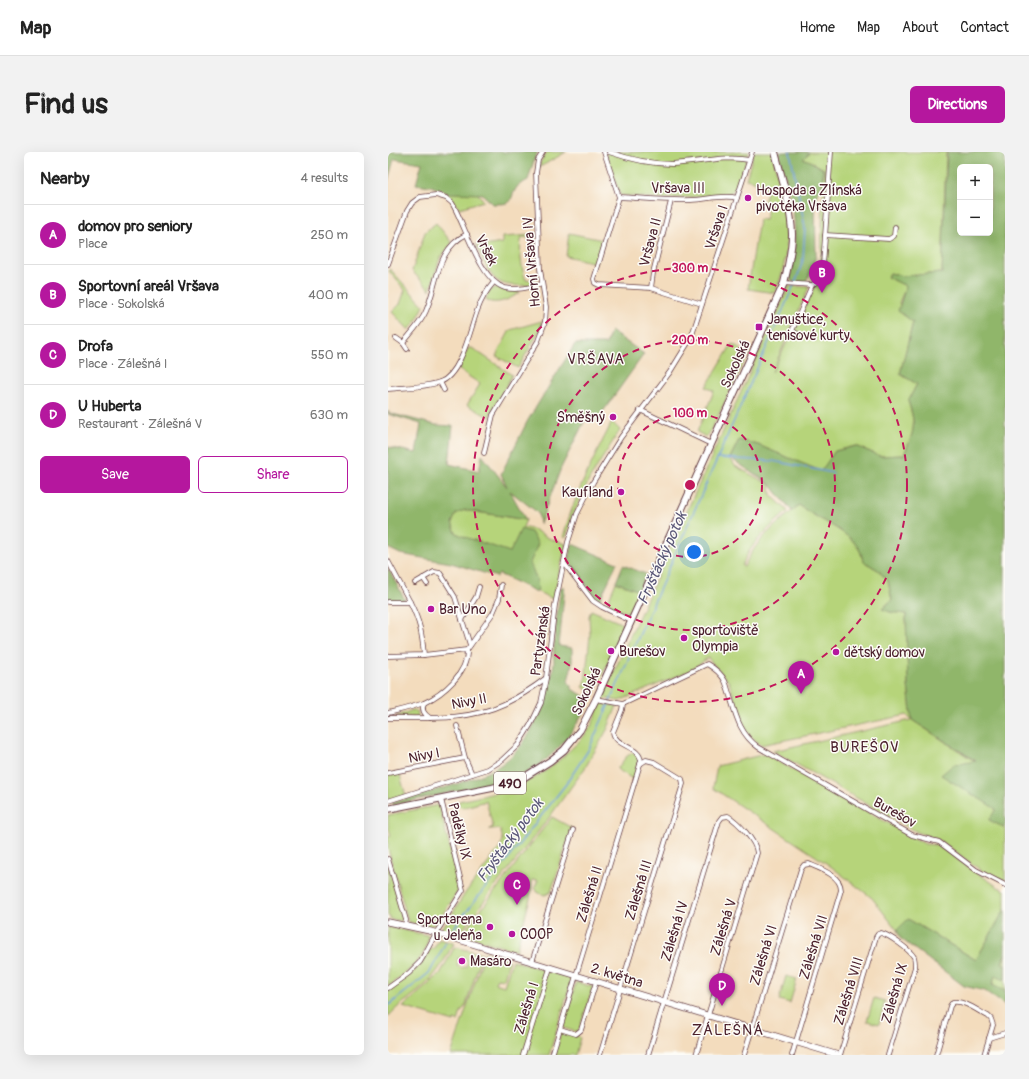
<!DOCTYPE html>
<html lang="en">
<head>
<meta charset="utf-8">
<style>
  :root { --surface:#fff; --page:#f2f2f2; --text:#222; --muted:#767676; --line:#e0e0e0; --accent:#b5179e }
  body { margin:0; font-family:Pangolin,sans-serif; background:var(--page); color:var(--text) }
  .controls { position:absolute; right:12px; top:12px; display:grid; overflow:hidden; border-radius:6px; box-shadow:0 4px 16px #0002 }
  .controls button { width:36px; height:36px; display:grid; place-items:center; padding:0; border:0; border-bottom:1px solid var(--line); background:var(--surface); color:var(--text); font:20px sans-serif }
  .you { position:absolute; left:306px; top:400px; width:14px; height:14px; margin:-10px; border:3px solid #fff; border-radius:50%; background:#1a73e8; box-shadow:0 0 0 6px #1a73e833 }
  .badge { display:grid; place-items:center; width:26px; height:26px; border-radius:50%; background:var(--accent); color:#fff; font-size:13px; font-weight:700 }
  .pin { position:absolute; translate:-50% -33px; filter:drop-shadow(0 1px 2px #0008) }
  .pin::after { content:''; position:absolute; top:21px; width:14px; height:12px; background:inherit; clip-path:polygon(0 0,100% 0,50% 100%) }
  .list { margin:0; padding:0; list-style:none }
  h2 { display:flex; justify-content:space-between; align-items:center; height:52px; margin:0; padding:0 16px; font-size:17px }
  h2 small { font-size:13px; font-weight:400; color:var(--muted) }
  .list li { display:grid; grid-template-columns:26px 1fr auto; gap:12px; align-items:center; box-sizing:border-box; height:60px; padding:0 16px; border-top:1px solid var(--line) }
  .list b { display:block; font-size:15px; white-space:nowrap }
  .list p { margin:0; font-size:13px; white-space:nowrap; color:var(--muted) }
  .list em { font-size:13px; font-style:normal; color:var(--muted) }
  .actions { display:flex; gap:8px; padding:12px 16px }
  .actions a { flex:1; padding:9px 0; border:1px solid var(--accent); border-radius:6px; text-align:center; font-size:14px; color:var(--accent) }
  .actions .main { background:var(--accent); color:#fff }
  .map { position:relative; flex:none; width:617px; height:903px; overflow:hidden; border-radius:6px }
  header { display:flex; align-items:center; gap:24px; box-sizing:border-box; height:56px; padding:0 20px; background:var(--surface); border-bottom:1px solid var(--line) }
  header strong { font-size:19px }
  nav { display:flex; gap:22px; margin-inline-start:auto; font-size:14px }
  .intro { display:flex; align-items:center; justify-content:space-between; box-sizing:border-box; height:96px; padding:0 24px }
  h1 { margin:0; font-size:28px }
  .button { padding:10px 18px; border-radius:6px; background:var(--accent); color:#fff; font-size:14px; font-weight:700 }
  main { display:flex; gap:24px; padding:0 24px }
  aside { flex:1; background:var(--surface); border-radius:6px; box-shadow:0 4px 16px #0002 }
  .map>svg:first-child { display:block }
  .green { fill:#b6d47a; stroke:#807a52; fill-rule:evenodd }
  .forest { fill:#90b66a; stroke:#6d6a4a; fill-rule:evenodd }
  .lines { fill:none; stroke-linecap:round; stroke-linejoin:round }
  .stream { stroke:#709ed9; stroke-width:1.5 }
  .street-casing { stroke:#633b41; stroke-width:5.5 }
  .secondary-casing { stroke:#633b41; stroke-width:7 }
  .primary-casing { stroke:#633b41; stroke-width:8 }
  .street { stroke:#fff; stroke-width:4 }
  .secondary { stroke:#fff; stroke-width:5.5 }
  .primary { stroke:#fff; stroke-width:6 }
  .ring { fill:none; stroke:#c2185b; stroke-width:2; stroke-dasharray:7 5 }
  .poi-dot { fill:#b5179e; stroke:#fdfcf7; stroke-width:1.5 }
  .labels { text-anchor:middle; stroke-width:3; stroke-linejoin:round; paint-order:stroke }
  .shield { fill:#fdfcf7; stroke:#806168; stroke-width:1 }
  .shield-label { font-size:13px; font-weight:bold; fill:#4a1f2b }
  .street-label { font-size:14px; fill:#4a1f2b; stroke:#fdfcf7 }
  .poi-label { font-size:14px; fill:#4a1f2b; stroke:#fdfcf7; text-anchor:start }
  .neighbourhood-label { font-size:15px; letter-spacing:1px; fill:#4a1f2b; stroke:#fdfcf7 }
  .water-label { font-size:15px; font-style:italic; fill:#5b5879; stroke:#fdfcf7 }
  .centre { fill:#c2185b; stroke:#fdfcf7; stroke-width:2 }
  .ring-label { font-size:12px; text-anchor:middle; font-weight:bold; fill:#c2185b; stroke:#fdfcf7; stroke-width:3; stroke-linejoin:round; paint-order:stroke }
</style>
</head>
<body>
<header>
<strong>Map</strong>
<nav><a>Home</a><a>Map</a><a>About</a><a>Contact</a></nav>
</header>
<div class="intro"><h1>Find us</h1><a class="button">Directions</a></div>
<main>
<aside>
<h2>Nearby<small>4 results</small></h2>
<ul class="list">
<li><span class="badge">A</span><div><b>domov pro seniory</b><p>Place</p></div><em>250 m</em></li>
<li><span class="badge">B</span><div><b>Sportovní areál Vršava</b><p>Place · Sokolská</p></div><em>400 m</em></li>
<li><span class="badge">C</span><div><b>Drofa</b><p>Place · Zálešná I</p></div><em>550 m</em></li>
<li><span class="badge">D</span><div><b>U Huberta</b><p>Restaurant · Zálešná V</p></div><em>630 m</em></li>
</ul>
<div class="actions"><a class="main">Save</a><a>Share</a></div>
</aside>
<div class="map">
<svg width="617" height="903" viewBox="0 0 617 903">
  <rect width="100%" height="100%" fill="#fdfcf7"/>
  <filter id="ink" filterUnits="userSpaceOnUse"><feTurbulence type="fractalNoise" baseFrequency=".025" numOctaves="2"/><feDisplacementMap in="SourceGraphic" scale="8" xChannelSelector="R" yChannelSelector="G"/><feConvolveMatrix kernelMatrix="1 2 1 2 8 2 1 2 1" color-interpolation-filters="sRGB"/></filter>
  <filter id="wash" filterUnits="userSpaceOnUse"><feTurbulence type="fractalNoise" baseFrequency=".012" numOctaves="4" result="noise"/><feDisplacementMap in="SourceGraphic" scale="16" xChannelSelector="R" yChannelSelector="G"/><feGaussianBlur stdDeviation="0.9" result="paint"/><feColorMatrix in="noise" values="0 0 0 0 0 0 0 0 0 0 0 0 0 0 0 0 0 1.4 0 .05"/><feComposite in="paint" operator="in"/></filter>
  <g filter="url(#wash)">
    <rect width="100%" height="100%" fill="#f3dcbd"/>
    <g class="green">
      <path d="M 159,0 L 178,0 L 152,15 L 152,11 Z"/>
      <path d="M 217,0 L 361,0 L 350,34 L 342,41 L 323,44 L 272,47 L 232,43 Z"/>
      <path d="M 366,0 L 384,0 C 396,52 409,89 387,141 L 360,137 L 371,67 L 377,68 L 381,53 L 376,51 L 380,36 L 375,35 L 376,32 L 358,27 Z"/>
      <path d="M 422,0 L 558,0 L 554,121 L 515,124 L 502,121 L 499,125 L 518,134 L 511,151 L 525,170 L 512,222 L 529,232 L 520,249 C 529,276 526,278 516,303 L 492,304 L 468,294 L 447,299 L 433,320 L 370,293 L 351,288 L 342,306 L 347,314 L 382,333 L 383,343 L 400,359 C 382,375 362,391 354,414 L 356,415 C 368,387 389,372 411,353 C 428,367 461,378 471,397 C 473,400 474,405 475,409 L 490,418 L 500,429 L 504,448 L 495,456 L 502,460 L 518,462 L 520,533 L 524,568 L 588,610 L 565,613 L 609,658 L 602,668 L 617,676 L 617,728 C 594,724 572,701 552,689 C 546,685 536,683 529,680 L 385,599 L 523,568 L 519,563 L 373,593 L 359,581 L 354,570 L 341,530 L 320,506 L 301,519 L 231,549 L 214,546 L 401,134 L 421,135 L 384,220 L 425,138 L 429,126 L 433,107 L 436,17 L 424,10 L 415,7 Z"/>
      <path d="M 58,36 L 85,36 L 96,49 L 71,56 L 57,40 Z"/>
      <path d="M 48,71 L 64,91 L 52,106 L 42,138 L 24,119 L 37,80 Z"/>
      <path d="M 181,81 L 215,88 L 208,111 L 178,104 Z"/>
      <path d="M 145,83 L 146,85 L 134,86 C 130,94 134,120 138,128 L 147,127 L 148,132 C 105,138 104,127 88,92 L 102,93 L 114,91 L 114,85 Z"/>
      <path d="M 2,117 L 36,154 L 28,169 L 21,178 L 4,160 L 12,152 L 17,138 L 1,119 Z"/>
      <path d="M 109,135 L 120,138 L 131,139 L 131,141 C 122,147 111,153 99,149 L 98,147 L 102,138 Z"/>
      <path d="M 154,169 L 152,178 L 130,216 L 108,204 L 122,178 Z"/>
      <path d="M 344,192 L 352,196 L 358,207 L 325,274 L 318,285 L 309,280 L 326,239 L 318,235 Z"/>
      <path d="M 80,196 L 84,196 L 124,223 L 101,265 L 79,253 L 92,232 L 70,217 Z"/>
      <path d="M 224,270 L 232,278 L 202,326 L 184,366 L 178,385 L 175,385 C 186,344 205,308 224,270 Z"/>
      <path d="M 76,358 L 138,368 L 135,375 L 147,378 L 160,386 L 178,392 L 165,447 L 111,422 L 76,385 L 68,381 L 64,371 L 68,362 Z"/>
      <path d="M 228,430 L 251,439 L 252,441 C 242,463 244,464 221,453 L 220,449 Z"/>
      <path d="M 203,458 L 237,473 L 206,541 L 195,535 L 197,532 L 202,483 L 201,464 Z"/>
      <path d="M 212,551 L 229,554 L 219,578 L 197,616 L 160,667 L 102,741 L 71,783 L 54,778 L 55,773 L 59,770 L 78,740 L 111,697 L 115,688 L 112,677 L 101,677 L 105,675 L 98,649 L 74,656 L 70,652 L 71,649 C 117,639 146,634 181,599 C 189,591 197,585 203,574 C 207,567 209,559 212,551 Z"/>
      <path d="M 25,558 L 29,560 L 30,562 L 29,565 L 8,564 Z"/>
      <path d="M 245,600 L 250,604 L 251,610 L 246,628 L 229,617 L 238,605 Z"/>
      <path d="M 377,602 L 537,692 L 549,693 L 610,735 L 617,738 L 617,757 L 588,808 L 520,767 L 509,778 L 484,746 L 441,713 L 325,636 L 329,614 Z"/>
      <path d="M 11,620 L 18,644 L 0,649 L 0,623 Z"/>
      <path d="M 51,653 L 72,736 L 50,769 C 42,778 31,772 20,770 L 20,769 L 0,697 L 0,685 L 3,684 L 0,673 L 0,663 Z"/>
      <path d="M 164,665 L 184,676 L 163,740 L 157,743 L 150,741 L 147,735 L 150,728 L 144,728 L 142,746 L 128,799 L 92,788 L 75,781 Z"/>
      <path d="M 0,708 L 16,768 L 15,769 L 2,767 L 2,765 L 0,764 Z"/>
      <path d="M 0,775 L 39,783 L 40,784 C 40,807 16,822 0,835 Z"/>
      <path d="M 51,787 L 65,791 L 66,793 L 64,794 C 56,810 48,823 35,835 C 24,845 10,853 0,865 L 0,838 L 29,816 L 42,797 L 46,796 Z"/>
      <path d="M 68,795 L 94,802 L 78,853 L 73,860 L 70,869 L 66,868 L 66,870 L 15,855 L 52,822 L 66,796 ZM 70,806 L 80,808 L 78,815 L 76,815 L 75,816 L 69,814 Z"/>
      <path d="M 97,800 L 121,808 L 116,827 L 109,826 L 107,831 L 116,834 L 124,808 L 184,827 L 161,903 L 63,903 Z"/>
      <path d="M 617,802 L 617,853 L 603,843 L 606,826 Z"/>
      <path d="M 398,824 L 409,827 L 402,851 L 391,848 Z"/>
      <path d="M 188,830 L 205,835 L 191,878 L 188,880 L 176,876 L 175,874 Z"/>
      <path d="M 486,846 L 497,849 L 491,872 L 479,869 Z"/>
      <path d="M 176,879 L 190,884 L 192,886 L 187,903 L 166,903 L 173,880 Z"/>
    </g>
    <g class="forest">
      <path d="M 0,0 L 150,0 L 147,5 L 140,28 C 137,30 131,32 129,35 C 119,50 129,52 105,52 L 94,42 L 60,41 L 43,34 L 28,32 L 34,11 L 6,7 L 0,29 Z"/>
      <path d="M 390,0 L 422,0 L 415,7 L 420,8 L 435,17 L 435,31 L 427,47 L 427,51 L 428,103 L 423,120 L 417,131 L 404,130 L 402,126 C 408,102 408,76 404,51 C 400,34 395,17 390,0 Z"/>
      <path d="M 559,0 L 617,0 L 617,676 L 601,668 L 608,657 L 553,623 L 565,613 L 588,609 L 524,568 L 520,533 L 518,462 L 502,460 L 494,457 L 504,448 L 500,429 L 490,418 L 475,409 C 474,405 473,400 471,397 C 461,379 428,367 411,353 L 404,359 L 382,332 L 342,306 L 351,288 L 370,293 L 433,319 L 447,299 L 468,294 L 492,304 L 516,303 C 526,278 529,275 520,249 L 529,232 L 512,222 L 525,170 L 510,159 L 518,134 L 499,125 L 502,121 L 515,124 L 554,121 ZM 572,15 L 602,15 L 602,81 L 572,81 Z"/>
      <path d="M 223,179 L 256,202 L 209,268 L 200,262 L 173,316 L 152,372 L 150,361 L 122,339 L 138,368 L 77,358 L 68,362 L 64,371 L 68,381 L 77,385 L 122,400 L 133,377 L 143,380 L 150,392 L 142,411 C 145,419 152,432 149,440 L 111,422 L 109,425 L 63,411 L 12,402 L 0,396 L 0,295 L 28,301 L 33,272 L 0,262 L 0,259 L 1,261 L 48,273 L 65,274 L 61,312 L 91,319 L 94,303 L 119,335 L 113,322 L 140,268 L 187,192 L 218,192 Z"/>
      <path d="M 184,392 L 229,411 L 212,447 L 208,446 L 181,409 Z"/>
      <path d="M 235,413 L 258,422 L 251,439 L 228,430 Z"/>
      <path d="M 0,416 L 17,448 L 0,448 Z"/>
      <path d="M 173,435 L 176,435 L 176,443 L 171,494 L 184,496 L 184,512 L 180,529 L 185,538 L 191,541 L 202,548 C 185,581 169,604 136,622 C 121,630 102,632 86,635 C 59,641 32,647 5,653 L 4,651 C 35,641 73,633 102,619 C 141,600 160,551 166,511 C 166,506 165,501 166,496 C 167,476 170,455 173,435 Z"/>
      <path d="M 617,757 L 617,802 L 614,811 L 617,813 L 617,828 L 607,824 L 604,833 L 617,839 L 617,853 L 597,839 L 576,834 L 512,786 L 509,778 L 520,767 L 588,808 Z"/>
    </g>
    <g class="lines">
      <g class="stream">
        <path d="M 330,306 L 385,309 L 445,321"/>
        <path d="M 62,783 L 68,773 L 178,632 L 201,597 L 409,126 L 415,108 L 417,75 L 402,0"/>
        <path d="M 0,854 L 42,820 L 58,790"/>
      </g>
    </g>
  </g>
  <g filter="url(#ink)">
    <g class="lines">
      <g class="street-casing">
        <g id="street">
          <path d="M 216,0 L 231,45 L 206,127 L 207,131 L 211,133 L 263,136 L 314,152"/>
          <path d="M 221,0 C 241,7 263,12 284,12 C 308,11 339,3 361,8"/>
          <path d="M 231,45 C 255,46 278,49 303,48 C 317,48 335,42 349,46"/>
          <path d="M 437,83 L 501,87 L 506,84 L 507,75"/>
          <path d="M 0,112 L 19,59 L 24,51 L 32,45 L 48,43 L 58,46 L 64,51 C 77,72 92,129 117,136 C 130,139 142,135 154,132"/>
          <path d="M 396,131 L 424,133 C 432,129 434,121 435,113 L 443,0"/>
          <path d="M 263,136 L 265,121 L 283,49"/>
          <path d="M 410,182 L 404,179 L 424,133"/>
          <path d="M 8,186 L 15,191 C 23,181 33,171 38,159 C 50,131 48,97 79,82"/>
          <path d="M 15,191 L 19,197"/>
          <path d="M 52,230 L 56,238"/>
          <path d="M 0,237 C 17,235 35,236 52,230 C 73,223 82,178 89,159 C 93,148 99,138 106,130"/>
          <path d="M 252,258 L 323,292"/>
          <path d="M 96,301 L 105,263 L 150,189 L 157,170 L 158,155 L 152,117 L 148,21 L 150,8 L 155,0"/>
          <path d="M 0,409 L 22,450"/>
          <path d="M 176,411 L 205,449 L 214,455 L 243,469"/>
          <path d="M 35,426 L 39,432"/>
          <path d="M 27,431 L 46,420 L 52,421 L 54,424 L 67,445 L 82,493"/>
          <path d="M 0,450 L 22,450 C 32,470 34,481 36,503"/>
          <path d="M 74,468 L 88,445 L 91,435"/>
          <path d="M 0,504 L 36,503 L 79,498 L 105,461 L 111,447 L 113,433"/>
          <path d="M 208,547 L 235,552 L 319,512 C 326,516 333,521 337,529 C 339,533 340,539 342,544 C 348,564 352,582 370,595 L 524,683 L 551,690 L 588,718 L 617,733"/>
          <path d="M 36,551 C 33,558 36,562 42,566"/>
          <path d="M 0,561 C 12,558 25,555 36,551 C 55,542 80,521 79,498"/>
          <path d="M 0,566 C 39,566 80,569 116,552 C 131,545 145,536 158,526"/>
          <path d="M 69,574 L 77,606 L 84,622"/>
          <path d="M 0,621 L 77,606"/>
          <path d="M 0,649 L 100,617 L 114,608 L 130,593 L 143,572 L 153,551 L 158,526 L 167,453 L 180,390 L 189,362 L 205,330 L 233,285 L 282,220 L 303,186 L 364,0"/>
          <path d="M 0,707 L 18,768 L 17,773"/>
          <path d="M 144,810 L 185,678"/>
          <path d="M 0,836 L 21,821 L 32,810 L 39,798 L 48,781 L 75,738 L 53,647"/>
          <path d="M 172,877 L 188,882 L 193,878 L 208,830"/>
          <path d="M 601,886 L 617,881"/>
          <path d="M 135,903 L 162,816"/>
          <path d="M 164,903 L 253,609 C 252,594 227,595 225,580 L 234,558 L 235,552"/>
          <path d="M 212,903 L 295,632 L 294,627 L 266,610 L 258,608 L 252,612"/>
          <path d="M 260,903 L 331,669 L 334,665 L 340,664 C 350,670 368,689 369,701 L 308,903"/>
          <path d="M 356,903 L 413,717 L 416,713 L 421,712 C 433,717 453,724 453,738 L 404,903"/>
          <path d="M 452,903 L 488,785 L 490,782 L 493,781 C 501,783 521,797 526,805 C 527,808 527,811 527,815 L 500,903"/>
          <path d="M 548,903 L 562,854 L 565,850 C 576,848 590,859 600,864 L 603,867 L 605,873 L 596,903"/>
        </g>
      </g>
      <g class="secondary-casing">
        <path id="secondary" d="M 0,770 L 42,779 L 450,903"/>
      </g>
      <g class="primary-casing">
        <path id="primary" d="M 0,657 L 104,636 L 120,632 L 135,626 L 162,609 L 176,598 L 192,578 L 208,547 L 396,131 C 400,115 404,98 404,82 C 403,54 394,27 387,0"/>
      </g>
      <use href="#street" class="street"/>
      <use href="#secondary" class="secondary"/>
      <use href="#primary" class="primary"/>
    </g>
  </g>
  <g class="ring">
    <circle cx="302" cy="333" r="72"/>
    <circle cx="302" cy="333" r="145"/>
    <circle cx="302" cy="333" r="217"/>
  </g>
  <g class="poi-dot">
    <circle cx="360" cy="46" r="4"/>
    <rect x="367" y="171" width="8" height="8" rx="2"/>
    <circle cx="225" cy="265" r="4"/>
    <circle cx="233" cy="340" r="4"/>
    <circle cx="43" cy="457" r="4"/>
    <circle cx="296" cy="486" r="4"/>
    <circle cx="223" cy="499" r="4"/>
    <circle cx="448" cy="500" r="4"/>
    <circle cx="102" cy="775" r="4"/>
    <circle cx="124" cy="782" r="4"/>
    <circle cx="74" cy="809" r="4"/>
  </g>
  <g class="labels">
    <rect class="shield" x="106" y="620" width="32" height="22" rx="3"/>
    <g class="shield-label">
      <text x="122" y="636">490</text>
    </g>
    <g class="street-label">
      <text x="290" y="41">Vršava III</text>
      <text transform="translate(328 75) rotate(-72)" y="5">Vršava I</text>
      <text transform="translate(262 90) rotate(-75)" y="5">Vršava II</text>
      <text transform="translate(99 98) rotate(63)" y="5">Vršek</text>
      <text transform="translate(143 110) rotate(-95)" y="5">Horní Vršava IV</text>
      <text transform="translate(347 212) rotate(-65)" y="5">Sokolská</text>
      <text transform="translate(152 489) rotate(-82)" y="5">Partyzánská</text>
      <text transform="translate(198 539) rotate(-65)" y="5">Sokolská</text>
      <text transform="translate(81 549) rotate(-11)" y="5">Nivy II</text>
      <text transform="translate(36 603) rotate(-11)" y="5">Nivy I</text>
      <text transform="translate(507 660) rotate(29)" y="5">Burešov</text>
      <text transform="translate(72 679) rotate(76)" y="5">Padělky IX</text>
      <text transform="translate(250 738) rotate(-73)" y="5">Zálešná III</text>
      <text transform="translate(201 742) rotate(-73)" y="5">Zálešná II</text>
      <text transform="translate(335 775) rotate(-73)" y="5">Zálešná V</text>
      <text transform="translate(286 779) rotate(-73)" y="5">Zálešná IV</text>
      <text transform="translate(425 795) rotate(-73)" y="5">Zálešná VII</text>
      <text transform="translate(375 803) rotate(-73)" y="5">Zálešná VI</text>
      <text transform="translate(229 823) rotate(17)" y="5">2. května</text>
      <text transform="translate(460 839) rotate(-73)" y="5">Zálešná VIII</text>
      <text transform="translate(506 841) rotate(-74)" y="5">Zálešná IX</text>
      <text transform="translate(138 856) rotate(-73)" y="5">Zálešná I</text>
    </g>
    <g class="poi-label">
      <text x="368" y="43">Hospoda a Zlínská<tspan x="368" dy="16">pivotéka Vršava</tspan></text>
      <text x="379" y="172">Januštice,<tspan x="379" dy="16">tenisové kurty</tspan></text>
      <text x="217" y="270" text-anchor="end">Směšný</text>
      <text x="225" y="345" text-anchor="end">Kaufland</text>
      <text x="51" y="462">Bar Uno</text>
      <text x="304" y="483">sportoviště<tspan x="304" dy="16">Olympia</tspan></text>
      <text x="231" y="504">Burešov</text>
      <text x="456" y="505">dětský domov</text>
      <text x="94" y="772" text-anchor="end">Sportarena<tspan x="94" dy="16">u Jeleňa</tspan></text>
      <text x="132" y="787">COOP</text>
      <text x="82" y="814">Masáro</text>
    </g>
    <g class="neighbourhood-label">
      <text x="208" y="212">VRŠAVA</text>
      <text x="477" y="600">BUREŠOV</text>
      <text x="340" y="883">ZÁLEŠNÁ</text>
    </g>
    <g class="water-label">
      <text transform="translate(274 406) rotate(-66)" y="5">Fryštácký potok</text>
      <text transform="translate(122 688) rotate(-53)" y="5">Fryštácký potok</text>
    </g>
  </g>
  <circle cx="302" cy="333" r="6" class="centre"/>
  <g class="ring-label">
    <text x="302" y="120">300 m</text>
    <text x="302" y="192">200 m</text>
    <text x="302" y="265">100 m</text>
  </g>
</svg>
<div class="controls">
<button>+</button>
<button>−</button>
</div>
<div class="you"></div>
<div class="pin badge" style="left:413px;top:542px">A</div>
<div class="pin badge" style="left:434px;top:141px">B</div>
<div class="pin badge" style="left:129px;top:753px">C</div>
<div class="pin badge" style="left:334px;top:854px">D</div>
</div>
</main>
</body>
</html>
